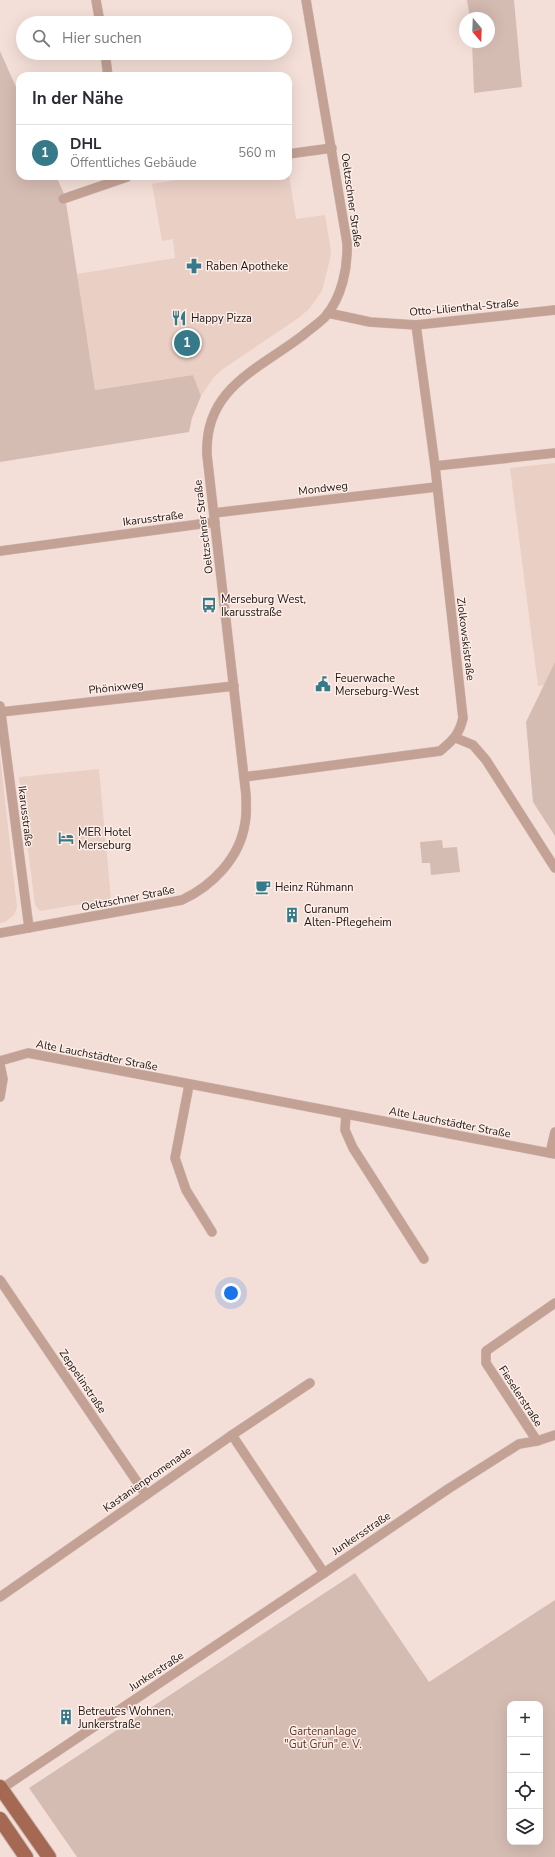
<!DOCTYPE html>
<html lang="de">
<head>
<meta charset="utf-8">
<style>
  :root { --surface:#fff; --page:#f7f7f7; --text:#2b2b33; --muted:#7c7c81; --line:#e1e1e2; --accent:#367a8a }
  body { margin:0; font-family:"Nunito Sans",sans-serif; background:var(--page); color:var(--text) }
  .controls { position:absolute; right:12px; bottom:12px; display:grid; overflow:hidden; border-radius:8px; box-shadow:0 4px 16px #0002 }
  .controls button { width:36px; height:36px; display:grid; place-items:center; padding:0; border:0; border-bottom:1px solid var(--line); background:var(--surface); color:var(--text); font:20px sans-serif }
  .compass { position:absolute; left:459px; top:12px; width:36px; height:36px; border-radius:50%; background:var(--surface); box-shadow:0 4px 16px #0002; rotate:161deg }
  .you { position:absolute; left:231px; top:1293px; width:14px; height:14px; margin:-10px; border:3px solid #fff; border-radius:50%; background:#1a73e8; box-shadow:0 0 0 6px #1a73e833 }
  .badge { display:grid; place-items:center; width:26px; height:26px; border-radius:50%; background:var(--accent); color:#fff; font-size:13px; font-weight:700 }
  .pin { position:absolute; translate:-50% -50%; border:2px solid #fff; box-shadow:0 1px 4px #0006 }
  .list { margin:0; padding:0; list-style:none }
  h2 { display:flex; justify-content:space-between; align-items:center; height:52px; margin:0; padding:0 16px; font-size:17px }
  h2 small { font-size:13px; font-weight:400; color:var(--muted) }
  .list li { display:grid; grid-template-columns:26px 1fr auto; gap:12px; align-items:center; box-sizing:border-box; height:56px; padding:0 16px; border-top:1px solid var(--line) }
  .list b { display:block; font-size:15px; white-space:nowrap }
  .list p { margin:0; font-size:13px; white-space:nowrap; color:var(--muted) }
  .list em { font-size:13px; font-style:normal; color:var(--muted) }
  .icon { flex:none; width:22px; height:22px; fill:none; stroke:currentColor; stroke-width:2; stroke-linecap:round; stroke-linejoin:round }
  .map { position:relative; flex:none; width:555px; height:1857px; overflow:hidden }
  .search { position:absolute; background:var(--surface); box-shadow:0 4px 16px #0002; left:16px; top:16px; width:276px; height:44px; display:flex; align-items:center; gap:10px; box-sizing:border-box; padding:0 14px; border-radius:22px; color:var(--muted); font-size:15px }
  .panel { position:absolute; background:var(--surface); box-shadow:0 4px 16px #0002; left:16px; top:72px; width:276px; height:108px; border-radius:12px }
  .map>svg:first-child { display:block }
  .built { fill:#eacfc5 }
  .green { fill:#d5bcb3; fill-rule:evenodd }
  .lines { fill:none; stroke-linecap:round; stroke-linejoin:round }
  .street-casing { stroke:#cdbab4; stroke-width:10 }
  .primary-casing { stroke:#cdbab4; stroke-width:16 }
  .street { stroke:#c4a195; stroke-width:9 }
  .primary { stroke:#a56853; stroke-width:14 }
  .labels { text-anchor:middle; stroke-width:3; stroke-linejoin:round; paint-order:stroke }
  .street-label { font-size:11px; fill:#1a1311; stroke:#feeee8 }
  .poi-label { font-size:11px; fill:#1a1311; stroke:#feeee8; text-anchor:start }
  .park-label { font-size:11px; fill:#643626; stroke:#feeee8 }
</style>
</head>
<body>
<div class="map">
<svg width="555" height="1857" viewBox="0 0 555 1857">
  <rect width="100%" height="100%" fill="#f4dfd8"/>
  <g class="built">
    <path d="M 288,168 L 296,219 L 325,215 L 331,251 L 330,259 L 322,291 L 309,309 L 300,317 L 223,369 L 214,377 L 201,396 L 193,375 L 95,390 L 77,274 L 175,258 L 173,239 L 162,241 L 152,184 L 201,176 L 288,176 Z"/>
    <path d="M 555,463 L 555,684 L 538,686 L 510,468 Z"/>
    <path d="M 0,756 L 17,907 L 14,915 L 5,922 L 0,923 Z"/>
    <path d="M 99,769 L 111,899 L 40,911 L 35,905 L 19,777 Z"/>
  </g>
  <g class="green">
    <path d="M 467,0 L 514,0 L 522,87 L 474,93 L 472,42 L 489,42 L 489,18 L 470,18 Z"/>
    <path d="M 0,51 L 20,96 L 20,176 L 56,176 L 65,196 L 95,390 L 193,375 L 201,396 L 192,418 L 189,432 L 0,462 Z"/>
    <path d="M 555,662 L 555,836 L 533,802 L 526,722 Z"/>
    <path d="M 442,840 L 443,848 L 457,847 L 460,872 L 431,875 L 430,863 L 422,863 L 420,842 Z"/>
    <path d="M 355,1573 L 429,1682 L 555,1600 L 555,1857 L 77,1857 L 29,1788 ZM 510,1704 L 540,1704 L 540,1842 L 510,1842 Z"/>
  </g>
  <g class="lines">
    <g class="street-casing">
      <g id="street">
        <path d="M 96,0 L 100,23"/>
        <path d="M 105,53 L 108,76"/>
        <path d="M 288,154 L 332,148"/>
        <path d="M 63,199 L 127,177"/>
        <path d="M 328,313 L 370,322 L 416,325 L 555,310"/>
        <path d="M 435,466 L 555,453"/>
        <path d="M 214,513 L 436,487"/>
        <path d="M 0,551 L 215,522"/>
        <path d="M 0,706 L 29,928"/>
        <path d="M 1,712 L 234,686"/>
        <path d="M 456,738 L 473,745 L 486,760 L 555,868"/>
        <path d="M 244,777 L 440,751 C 453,740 459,735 463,718 L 435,466 L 416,325"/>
        <path d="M 0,933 L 182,900 C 212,886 240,858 245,823 C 247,814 246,805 246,795 L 207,455 C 204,389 257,370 302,336 C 309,330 318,324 325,317 C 342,297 348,268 347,243 L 306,0"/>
        <path d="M 0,1061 L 28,1053 L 555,1154"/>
        <path d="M 0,1065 L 3,1079 L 0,1097"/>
        <path d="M 189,1085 L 175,1158 L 186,1190 L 212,1232"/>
        <path d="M 346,1114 L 345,1130 L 353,1148 L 424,1259"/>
        <path d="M 550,1153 L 555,1132"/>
        <path d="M 0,1280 L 146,1495"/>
        <path d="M 232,1435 L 324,1573 L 448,1489 L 519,1444 L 537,1441 L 555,1435"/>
        <path d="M 537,1441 L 486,1363 L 486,1351 L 555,1303"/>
        <path d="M 0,1597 L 232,1435 L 310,1383"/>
        <path d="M 1,1789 L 324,1573"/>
      </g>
    </g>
    <g class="primary-casing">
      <g id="primary">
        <path d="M 0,1787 L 49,1857"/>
        <path d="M 0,1819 L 26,1857"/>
      </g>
    </g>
    <use href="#street" class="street"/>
    <use href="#primary" class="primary"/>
  </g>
  <defs>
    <g id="pharmacy-bare" transform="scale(1.2)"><path d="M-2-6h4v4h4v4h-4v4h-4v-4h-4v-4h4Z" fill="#367a8a" stroke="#feeee8" stroke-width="2.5" paint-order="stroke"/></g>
    <g id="restaurant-bare" transform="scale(1.2)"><path d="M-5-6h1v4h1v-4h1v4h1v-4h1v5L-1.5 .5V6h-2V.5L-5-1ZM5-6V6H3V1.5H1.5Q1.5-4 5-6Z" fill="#367a8a" stroke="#feeee8" stroke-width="2.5" paint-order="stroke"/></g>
    <g id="bus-bare" transform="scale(1.2)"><path d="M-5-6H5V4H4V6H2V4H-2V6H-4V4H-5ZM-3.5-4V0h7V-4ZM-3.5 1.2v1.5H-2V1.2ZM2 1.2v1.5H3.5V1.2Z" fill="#367a8a" stroke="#feeee8" stroke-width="2.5" paint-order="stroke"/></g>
    <g id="civic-bare" transform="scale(1.2)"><path d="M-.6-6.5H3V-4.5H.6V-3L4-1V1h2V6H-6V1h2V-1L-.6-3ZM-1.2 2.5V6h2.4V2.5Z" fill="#367a8a" stroke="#feeee8" stroke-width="2.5" paint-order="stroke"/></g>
    <g id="hotel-bare" transform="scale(1.2)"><path d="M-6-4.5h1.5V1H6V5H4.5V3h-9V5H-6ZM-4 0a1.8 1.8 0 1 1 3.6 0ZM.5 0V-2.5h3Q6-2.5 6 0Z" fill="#367a8a" stroke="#feeee8" stroke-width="2.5" paint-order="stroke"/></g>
    <g id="cafe-bare" transform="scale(1.2)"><path d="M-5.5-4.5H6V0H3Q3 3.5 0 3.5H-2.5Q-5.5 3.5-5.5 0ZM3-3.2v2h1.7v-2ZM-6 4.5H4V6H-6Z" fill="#367a8a" stroke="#feeee8" stroke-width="2.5" paint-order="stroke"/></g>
    <g id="building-bare" transform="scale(1.2)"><path d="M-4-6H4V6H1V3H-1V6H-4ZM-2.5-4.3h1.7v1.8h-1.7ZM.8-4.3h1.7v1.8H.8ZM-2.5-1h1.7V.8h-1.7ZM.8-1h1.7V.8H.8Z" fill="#367a8a" stroke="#feeee8" stroke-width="2.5" paint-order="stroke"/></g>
  </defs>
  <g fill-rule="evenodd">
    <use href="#pharmacy-bare" x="194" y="266"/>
    <use href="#restaurant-bare" x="179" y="318"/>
    <use href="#bus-bare" x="209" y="605"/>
    <use href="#civic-bare" x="323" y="684"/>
    <use href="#hotel-bare" x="66" y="838"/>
    <use href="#cafe-bare" x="263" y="887"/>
    <use href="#building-bare" x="292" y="915"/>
    <use href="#building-bare" x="66" y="1717"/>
  </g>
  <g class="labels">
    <g class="street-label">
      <text transform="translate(352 200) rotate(82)" y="4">Oeltzschner Straße</text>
      <text transform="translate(464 307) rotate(-5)" y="4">Otto-Lilienthal-Straße</text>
      <text transform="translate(323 488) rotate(-7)" y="4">Mondweg</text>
      <text transform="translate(153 518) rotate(-7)" y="4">Ikarusstraße</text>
      <text transform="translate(203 527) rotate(-97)" y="4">Oeltzschner Straße</text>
      <text transform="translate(466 639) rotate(83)" y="4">Ziolkowskistraße</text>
      <text transform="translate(116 687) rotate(-6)" y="4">Phönixweg</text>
      <text transform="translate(26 816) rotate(83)" y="4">Ikarusstraße</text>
      <text transform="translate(128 898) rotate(-11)" y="4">Oeltzschner Straße</text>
      <text transform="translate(97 1055) rotate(11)" y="4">Alte Lauchstädter Straße</text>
      <text transform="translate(450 1122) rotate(11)" y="4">Alte Lauchstädter Straße</text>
      <text transform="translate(83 1381) rotate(56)" y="4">Zeppelinstraße</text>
      <text transform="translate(521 1396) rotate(57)" y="4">Fieselerstraße</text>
      <text transform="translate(147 1479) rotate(-35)" y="4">Kastanienpromenade</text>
      <text transform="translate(361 1533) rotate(-34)" y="4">Junkersstraße</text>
      <text transform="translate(156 1671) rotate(-33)" y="4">Junkerstraße</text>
    </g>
    <g class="poi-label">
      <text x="206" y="270">Raben Apotheke</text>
      <text x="191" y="322">Happy Pizza</text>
      <text x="221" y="603">Merseburg West,<tspan x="221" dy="13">Ikarusstraße</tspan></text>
      <text x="335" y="682">Feuerwache<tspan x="335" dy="13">Merseburg-West</tspan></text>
      <text x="78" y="836">MER Hotel<tspan x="78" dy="13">Merseburg</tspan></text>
      <text x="275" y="891">Heinz Rühmann</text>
      <text x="304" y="913">Curanum<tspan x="304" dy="13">Alten-Pflegeheim</tspan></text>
      <text x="78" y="1715">Betreutes Wohnen,<tspan x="78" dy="13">Junkerstraße</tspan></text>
    </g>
    <g class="park-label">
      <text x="323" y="1735">Gartenanlage<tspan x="323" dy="13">"Gut Grün" e. V.</tspan></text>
    </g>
  </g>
</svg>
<div class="controls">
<button>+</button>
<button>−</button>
<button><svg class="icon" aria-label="locate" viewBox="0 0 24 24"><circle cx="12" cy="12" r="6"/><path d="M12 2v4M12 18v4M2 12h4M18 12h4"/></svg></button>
<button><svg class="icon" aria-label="layers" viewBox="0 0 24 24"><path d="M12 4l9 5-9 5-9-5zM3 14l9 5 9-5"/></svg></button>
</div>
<svg class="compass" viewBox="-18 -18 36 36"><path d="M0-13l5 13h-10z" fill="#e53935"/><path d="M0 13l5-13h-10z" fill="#7c7c81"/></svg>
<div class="you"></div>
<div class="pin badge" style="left:187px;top:343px">1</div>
<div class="search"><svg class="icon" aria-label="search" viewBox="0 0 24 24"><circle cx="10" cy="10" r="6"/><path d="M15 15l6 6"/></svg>Hier suchen</div>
<section class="panel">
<h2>In der Nähe<small></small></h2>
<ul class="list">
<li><span class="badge">1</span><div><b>DHL</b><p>Öffentliches Gebäude</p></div><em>560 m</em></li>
</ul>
</section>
</div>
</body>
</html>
